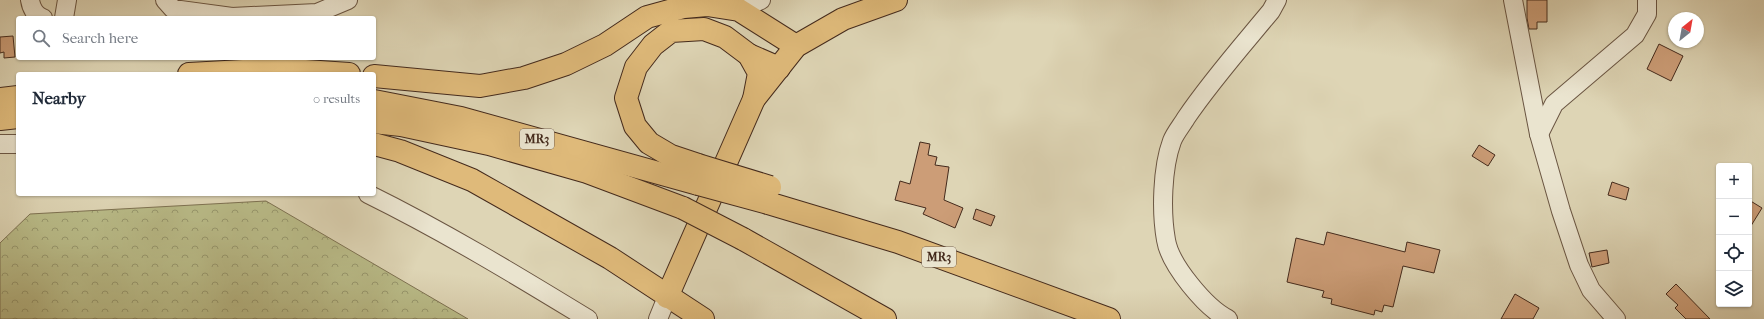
<!DOCTYPE html>
<html lang="en">
<head>
<meta charset="utf-8">
<style>
  :root { --surface:#fff; --page:#f6f6f7; --text:#1f2937; --muted:#747a83; --line:#e0e1e3 }
  body { margin:0; font-family:"IM FELL French Canon",serif; background:var(--page); color:var(--text) }
  .controls { position:absolute; right:12px; bottom:12px; display:grid; overflow:hidden; border-radius:4px; box-shadow:0 1px 3px #0004 }
  .controls button { width:36px; height:36px; display:grid; place-items:center; padding:0; border:0; border-bottom:1px solid var(--line); background:var(--surface); color:var(--text); font:20px sans-serif }
  .compass { position:absolute; left:1668px; top:12px; width:36px; height:36px; border-radius:50%; background:var(--surface); box-shadow:0 1px 3px #0004; rotate:31deg }
  .list { margin:0; padding:0; list-style:none }
  h2 { display:flex; justify-content:space-between; align-items:center; height:52px; margin:0; padding:0 16px; font-size:17px }
  h2 small { font-size:13px; font-weight:400; color:var(--muted) }
  .icon { flex:none; width:22px; height:22px; fill:none; stroke:currentColor; stroke-width:2; stroke-linecap:round; stroke-linejoin:round }
  .map { position:relative; flex:none; width:1764px; height:319px; overflow:hidden }
  .search { position:absolute; background:var(--surface); box-shadow:0 1px 3px #0004; left:16px; top:16px; width:360px; height:44px; display:flex; align-items:center; gap:10px; box-sizing:border-box; padding:0 14px; border-radius:4px; color:var(--muted); font-size:15px }
  .panel { position:absolute; background:var(--surface); box-shadow:0 1px 3px #0004; left:16px; top:72px; width:360px; height:124px; border-radius:4px }
  .map>svg:first-child { display:block }
  .forest { fill:url(#forest-crowns); stroke:#7e7252 }
  .building { fill:#cc9d77; stroke:#442a1c }
  .lines { fill:none; stroke-linecap:round; stroke-linejoin:round }
  .minor-casing { stroke:#6a5542; stroke-width:20 }
  .major-casing { stroke:#442a1c; stroke-width:24 }
  .highway-casing { stroke:#442a1c; stroke-width:24 }
  .minor { stroke:#eae4cf; stroke-width:18 }
  .major { stroke:#dfba7a; stroke-width:22 }
  .highway { stroke:#dfba7a; stroke-width:22 }
  .highway-bridge-casing { stroke:#442a1c; stroke-width:24; stroke-linecap:butt }
  .highway-bridge { stroke:#dfba7a; stroke-width:22 }
  .labels { text-anchor:middle; stroke-width:3.5; stroke-linejoin:round; paint-order:stroke }
  .shield { fill:#eae4cf; stroke:#766252; stroke-width:1 }
  .shield-label { font-size:12px; font-weight:bold; fill:#442a1c }
</style>
</head>
<body>
<div class="map">
<svg width="1764" height="319" viewBox="0 0 1764 319">
  <defs>
    <pattern id="forest-crowns" width="20" height="18" patternUnits="userSpaceOnUse"><rect width="20" height="18" fill="#b9bb88"/><path d="M2 6a3 3 0 1 1 6 0M12 15a3 3 0 1 1 6 0" fill="none" stroke="#98986e"/></pattern>
  </defs>
  <rect width="100%" height="100%" fill="#ded5b5"/>
  <filter id="stains"><feTurbulence type="fractalNoise" baseFrequency=".005" numOctaves="4"/><feColorMatrix values="0 0 0 0 .2 0 0 0 0 .09 0 0 0 0 .02 0 0 0 .5 -.17"/></filter>
  <radialGradient id="worn" r=".72"><stop offset=".6" stop-color="#630" stop-opacity="0"/><stop offset="1" stop-color="#630" stop-opacity=".3"/></radialGradient>
  <path class="forest" d="M 266,201 L 468,319 L 0,319 L 0,243 L 30,214 Z"/>
  <g class="building">
    <path d="M 1527,0 L 1547,0 L 1547,22 L 1537,22 L 1537,29 L 1529,29 L 1527,18 Z"/>
    <path d="M 13,36 L 15,57 L 4,58 L 4,52 L 0,53 L 0,37 Z"/>
    <path d="M 1659,44 L 1683,56 L 1671,81 L 1647,69 Z"/>
    <path d="M 920,142 L 930,144 L 928,155 L 937,157 L 935,165 L 949,167 L 944,200 L 963,208 L 955,228 L 923,214 L 926,208 L 895,200 L 900,181 L 910,184 Z"/>
    <path d="M 1479,145 L 1495,155 L 1488,166 L 1472,156 Z"/>
    <path d="M 1612,182 L 1629,188 L 1626,200 L 1608,195 Z"/>
    <path d="M 1749,200 L 1762,208 L 1749,229 Z"/>
    <path d="M 976,209 L 995,216 L 991,226 L 973,219 Z"/>
    <path d="M 1327,232 L 1405,252 L 1407,242 L 1440,250 L 1434,273 L 1403,266 L 1393,307 L 1384,305 L 1382,312 L 1375,310 L 1374,315 L 1331,304 L 1332,299 L 1322,297 L 1324,291 L 1287,282 L 1296,238 L 1324,245 Z"/>
    <path d="M 1607,250 L 1609,263 L 1592,267 L 1589,253 Z"/>
    <path d="M 1676,284 L 1710,319 L 1686,319 L 1675,308 L 1678,305 L 1666,294 Z"/>
    <path d="M 1515,294 L 1539,308 L 1533,319 L 1501,319 Z"/>
  </g>
  <g class="lines">
    <g class="minor-casing">
      <g id="minor">
        <path d="M 30,0 C 31,7 35,16 43,18"/>
        <path d="M 165,0 L 173,9 L 232,17 L 317,13 L 348,0"/>
        <path d="M 1513,0 L 1539,134 L 1561,211 L 1579,265 L 1591,290 L 1616,319"/>
        <path d="M 739,10 L 761,0"/>
        <path d="M 64,18 L 67,0"/>
        <path d="M 1539,134 L 1554,104 L 1635,35 L 1647,14 L 1647,0"/>
        <path d="M 0,144 L 18,144"/>
        <path d="M 368,194 C 443,231 516,275 588,319"/>
        <path d="M 658,319 L 667,297"/>
        <path d="M 1228,319 C 1206,308 1170,265 1166,240 C 1161,212 1162,168 1172,141 C 1175,133 1182,125 1186,118 C 1211,81 1242,46 1271,11 L 1277,0"/>
      </g>
    </g>
    <g class="major-casing">
      <path id="major" d="M 667,297 L 754,99 L 796,46 L 843,19 L 896,0"/>
    </g>
    <g class="highway-casing">
      <g id="highway">
        <path d="M 749,55 L 779,68"/>
        <path d="M 189,74 L 276,69 L 349,74"/>
        <path d="M 374,76 L 480,86 L 524,78 L 566,64 L 605,45 L 647,17 L 684,7 L 707,5 L 739,10 L 796,46"/>
        <path d="M 0,99 L 18,97"/>
        <path d="M 374,101 L 461,118 L 698,184"/>
        <path d="M 0,119 L 18,117"/>
        <path d="M 374,122 L 401,125 L 489,144 L 587,172 L 683,208"/>
        <path d="M 374,144 L 400,151 L 472,180 L 610,258 L 703,319"/>
        <path d="M 698,165 L 671,156 L 649,143 L 635,126 L 626,98 L 636,67 L 653,45 L 671,31 L 704,29 L 725,37 L 749,55 L 759,73 L 754,99"/>
        <path d="M 768,203 L 898,242 L 1109,319"/>
        <path d="M 743,239 L 885,319"/>
      </g>
    </g>
    <use href="#minor" class="minor"/>
    <use href="#major" class="major"/>
    <use href="#highway" class="highway"/>
    <g class="highway-bridge-casing">
      <g id="highway-bridge">
        <path d="M 698,165 L 770,187"/>
        <path d="M 698,184 L 768,203"/>
        <path d="M 683,208 L 743,239"/>
      </g>
    </g>
    <use href="#highway-bridge" class="highway-bridge"/>
  </g>
  <g class="labels">
    <g class="shield">
      <rect x="520" y="129" width="34" height="20" rx="3"/>
      <rect x="922" y="247" width="34" height="20" rx="3"/>
    </g>
    <g class="shield-label">
      <text x="537" y="143">MR3</text>
      <text x="939" y="261">MR3</text>
    </g>
  </g>
  <rect width="100%" height="100%" filter="url(#stains)"/>
  <rect width="100%" height="100%" fill="url(#worn)"/>
</svg>
<div class="controls">
<button>+</button>
<button>−</button>
<button><svg class="icon" aria-label="locate" viewBox="0 0 24 24"><circle cx="12" cy="12" r="6"/><path d="M12 2v4M12 18v4M2 12h4M18 12h4"/></svg></button>
<button><svg class="icon" aria-label="layers" viewBox="0 0 24 24"><path d="M12 4l9 5-9 5-9-5zM3 14l9 5 9-5"/></svg></button>
</div>
<svg class="compass" viewBox="-18 -18 36 36"><path d="M0-13l5 13h-10z" fill="#e53935"/><path d="M0 13l5-13h-10z" fill="#747a83"/></svg>
<div class="search"><svg class="icon" aria-label="search" viewBox="0 0 24 24"><circle cx="10" cy="10" r="6"/><path d="M15 15l6 6"/></svg>Search here</div>
<section class="panel">
<h2>Nearby<small>0 results</small></h2>
<ul class="list">
</ul>
</section>
</div>
</body>
</html>
